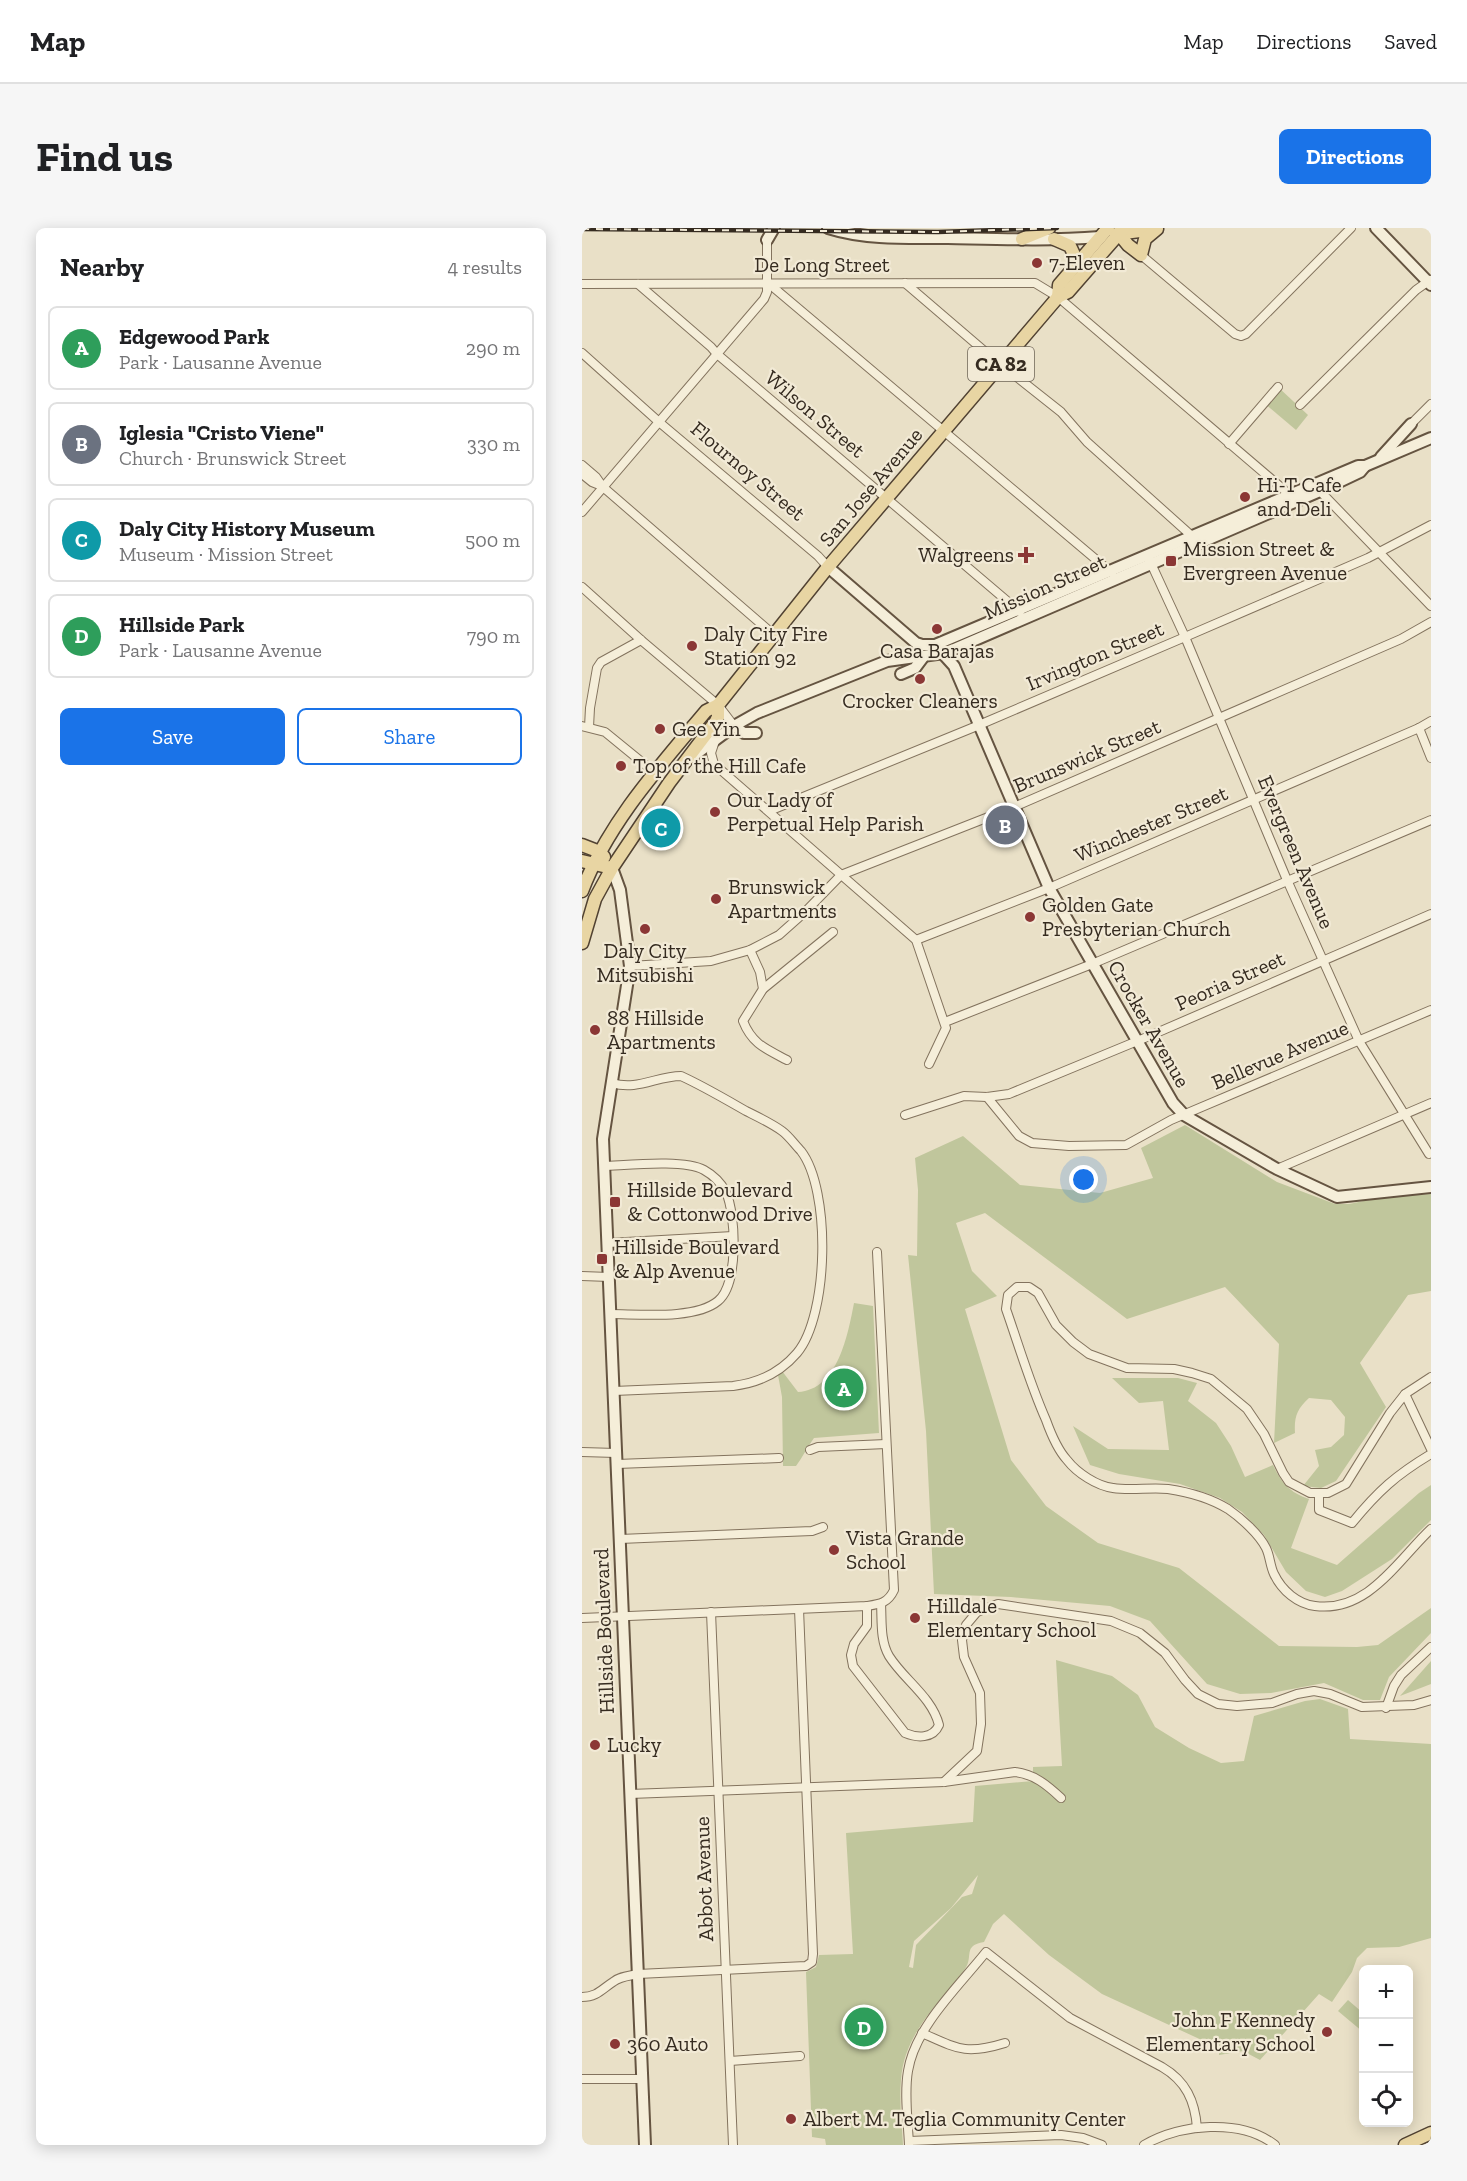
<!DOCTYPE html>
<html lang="en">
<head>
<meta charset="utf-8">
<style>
  :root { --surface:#fff; --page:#f6f6f6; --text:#202124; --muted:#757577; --line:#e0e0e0; --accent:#1a73e8 }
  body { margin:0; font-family:"Zilla Slab",serif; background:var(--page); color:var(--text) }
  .controls { position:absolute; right:18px; bottom:18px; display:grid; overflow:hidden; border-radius:9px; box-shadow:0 3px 15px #0003 }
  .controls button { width:54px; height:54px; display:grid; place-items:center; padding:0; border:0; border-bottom:2px solid var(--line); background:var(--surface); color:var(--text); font:30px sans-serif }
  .you { position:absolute; left:502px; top:952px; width:21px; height:21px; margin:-15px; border:4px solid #fff; border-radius:50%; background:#1a73e8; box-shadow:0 0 0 9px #1a73e833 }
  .badge { display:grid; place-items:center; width:39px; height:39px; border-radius:50%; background:var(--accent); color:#fff; font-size:20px; font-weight:700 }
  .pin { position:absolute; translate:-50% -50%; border:3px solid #fff; box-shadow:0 2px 6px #0006 }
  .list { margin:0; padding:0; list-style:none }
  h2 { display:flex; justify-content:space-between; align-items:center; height:78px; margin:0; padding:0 24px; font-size:26px }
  h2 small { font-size:20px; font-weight:400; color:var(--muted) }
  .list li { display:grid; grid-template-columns:39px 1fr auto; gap:18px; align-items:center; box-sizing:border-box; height:84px; margin:0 12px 12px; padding:0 12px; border:2px solid var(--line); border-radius:9px }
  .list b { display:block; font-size:22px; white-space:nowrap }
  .list p { margin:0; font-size:20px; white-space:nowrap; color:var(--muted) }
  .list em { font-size:20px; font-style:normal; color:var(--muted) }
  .actions { display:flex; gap:12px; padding:18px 24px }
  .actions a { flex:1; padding:14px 0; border:2px solid var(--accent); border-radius:9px; text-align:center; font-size:21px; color:var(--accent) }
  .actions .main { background:var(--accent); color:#fff }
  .icon { flex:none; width:33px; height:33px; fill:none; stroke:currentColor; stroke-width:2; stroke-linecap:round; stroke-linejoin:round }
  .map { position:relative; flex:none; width:849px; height:1917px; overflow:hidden; border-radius:9px }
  header { display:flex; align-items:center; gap:36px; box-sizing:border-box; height:84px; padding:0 30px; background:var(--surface); border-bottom:2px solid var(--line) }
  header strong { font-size:28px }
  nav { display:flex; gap:33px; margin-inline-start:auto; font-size:21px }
  .intro { display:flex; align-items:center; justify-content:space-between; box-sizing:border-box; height:144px; padding:0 36px }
  h1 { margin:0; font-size:42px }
  .button { padding:15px 27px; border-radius:9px; background:var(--accent); color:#fff; font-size:21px; font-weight:700 }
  main { display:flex; gap:36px; padding:0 36px }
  aside { flex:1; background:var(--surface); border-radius:9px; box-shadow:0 3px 15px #0003 }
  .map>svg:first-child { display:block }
  .green { fill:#c0c69c; fill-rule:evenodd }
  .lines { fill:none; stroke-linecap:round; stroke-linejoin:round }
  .street-casing { stroke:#83735e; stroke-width:10 }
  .secondary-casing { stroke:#655441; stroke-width:14 }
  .primary-casing { stroke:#514232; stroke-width:15 }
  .street { stroke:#f5eed9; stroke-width:8 }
  .secondary { stroke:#f5eed9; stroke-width:10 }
  .primary { stroke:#e8d5a3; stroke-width:12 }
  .rail-casing { stroke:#352b20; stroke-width:4.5 }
  .rail { stroke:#f2ead6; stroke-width:2; stroke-dasharray:7; stroke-linecap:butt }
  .poi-dot { fill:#8b3735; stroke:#f2ead6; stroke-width:2 }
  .labels { text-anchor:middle; stroke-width:4.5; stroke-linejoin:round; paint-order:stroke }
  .shield { fill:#f2ead6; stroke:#6e6457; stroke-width:1.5 }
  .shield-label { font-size:20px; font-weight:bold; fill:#352b20 }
  .poi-label { font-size:21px; fill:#352b20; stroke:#f2ead6; text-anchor:start }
  .street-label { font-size:21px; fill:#352b20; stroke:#f2ead6 }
</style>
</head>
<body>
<header>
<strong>Map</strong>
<nav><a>Map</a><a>Directions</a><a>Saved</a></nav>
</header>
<div class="intro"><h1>Find us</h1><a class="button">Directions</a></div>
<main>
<aside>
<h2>Nearby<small>4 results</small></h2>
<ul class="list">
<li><span class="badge" style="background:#2e9e5b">A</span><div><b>Edgewood Park</b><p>Park · Lausanne Avenue</p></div><em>290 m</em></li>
<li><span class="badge" style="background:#6b7280">B</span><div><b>Iglesia &quot;Cristo Viene&quot;</b><p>Church · Brunswick Street</p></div><em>330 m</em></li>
<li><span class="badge" style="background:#0f9aa8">C</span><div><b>Daly City History Museum</b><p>Museum · Mission Street</p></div><em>500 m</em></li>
<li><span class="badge" style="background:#2e9e5b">D</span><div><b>Hillside Park</b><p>Park · Lausanne Avenue</p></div><em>790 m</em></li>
</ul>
<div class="actions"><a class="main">Save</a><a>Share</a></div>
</aside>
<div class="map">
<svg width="849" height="1917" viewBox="0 0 849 1917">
  <rect width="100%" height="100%" fill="#e9e0c7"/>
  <g class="green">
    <path d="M 696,159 L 726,187 L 714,202 L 682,175 Z"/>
    <path d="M 603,897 L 695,954 L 753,976 L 767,976 L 806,968 L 849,966 L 849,1063 L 826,1067 L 778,1135 L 804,1179 L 754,1253 L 739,1260 L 721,1258 L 737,1238 L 733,1222 L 749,1219 L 762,1207 L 763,1189 L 749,1172 L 727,1170 C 715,1181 712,1189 713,1205 L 692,1215 L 697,1116 L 643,1059 L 545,1091 L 403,985 L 374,995 L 390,1043 L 415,1068 L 383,1081 L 429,1232 L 464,1278 L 516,1315 L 597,1340 L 697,1418 L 775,1419 L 796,1417 L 849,1380 L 849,1405 L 807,1449 L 798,1472 L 781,1472 L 742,1455 L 689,1465 L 658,1466 L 625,1456 L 568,1393 L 528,1378 L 429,1369 L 352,1366 L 344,1203 L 326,1027 L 335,1028 L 336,962 L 333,930 L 381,908 L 438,957 L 518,965 L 571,950 L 559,920 Z"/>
    <path d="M 272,1075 L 291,1078 L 297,1205 L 232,1210 C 225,1219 221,1229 214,1238 L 201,1238 L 200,1169 L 196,1147 L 200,1143 L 216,1164 C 256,1162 266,1106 272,1075 Z"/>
    <path d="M 530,1150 L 596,1150 L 615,1155 L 606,1173 L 634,1195 L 649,1218 L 663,1249 L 691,1237 C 699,1254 708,1265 727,1271 L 709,1320 L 755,1337 L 837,1265 L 849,1257 L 849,1292 L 810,1331 L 760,1363 L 743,1369 L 724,1363 L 704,1344 L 682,1307 L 660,1284 L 638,1270 L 598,1256 L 537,1246 L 508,1237 L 491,1198 L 526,1221 L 587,1222 L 581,1173 L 557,1175 Z"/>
    <path d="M 474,1432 L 530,1448 L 556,1467 L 573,1499 L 607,1520 L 639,1535 L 662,1533 L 672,1488 L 723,1473 L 738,1471 L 766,1481 L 768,1511 L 849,1516 L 849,1710 L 817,1719 L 785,1720 L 775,1730 L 770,1744 L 750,1774 L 737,1766 L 678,1832 L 661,1823 L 637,1827 L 637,1820 L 520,1766 L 467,1727 L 422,1686 L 411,1696 L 402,1714 C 380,1718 392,1728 383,1741 C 357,1776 322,1805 319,1852 C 317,1873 320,1896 321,1917 L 244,1917 L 243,1911 L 230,1909 L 224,1744 L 234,1739 L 237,1727 L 271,1726 L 264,1605 L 391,1594 L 393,1558 L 451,1553 L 451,1539 L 480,1538 ZM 396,1647 L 390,1666 L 380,1669 L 334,1717 L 331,1740 L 327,1739 L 332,1713 L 369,1680 Z"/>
    <path d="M 849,1433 L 849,1456 L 818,1468 Z"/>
    <path d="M 766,1772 L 781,1785 L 781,1804 L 756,1783 Z"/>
  </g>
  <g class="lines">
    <g class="street-casing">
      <g id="street">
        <path d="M 559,27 L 653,106 L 659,108 L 664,106 L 769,0"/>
        <path d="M 185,54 L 530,345"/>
        <path d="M 323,55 L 407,127 L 479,184 L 505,214 L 612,310"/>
        <path d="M 0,56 L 453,55 L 476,69 L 708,267"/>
        <path d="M 56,56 L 129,119 L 135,126 L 438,384"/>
        <path d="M 0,125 L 77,194 L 236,328 L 246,339"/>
        <path d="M 718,177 L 834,62 L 848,52"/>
        <path d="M 829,196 L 849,176"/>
        <path d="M 647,216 L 696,159"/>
        <path d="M 0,237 L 14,249 L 21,259 L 192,407"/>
        <path d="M 0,246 L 10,254 L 20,258"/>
        <path d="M 735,260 L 849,378"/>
        <path d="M 0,284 L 182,71 L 185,64 L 185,12"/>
        <path d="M 567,331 L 603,409 L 705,652 L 777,813 L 847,926"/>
        <path d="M 0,359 L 59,412 L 136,477 L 152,498"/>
        <path d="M 0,498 L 23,504 L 72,544"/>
        <path d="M 7,499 L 8,480 L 15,440 L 19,434 L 59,412"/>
        <path d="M 837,500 L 849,530"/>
        <path d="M 133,513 L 129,525 L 132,536 L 334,712 L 364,800 L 347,836"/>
        <path d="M 187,583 L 390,500 L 603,409 L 786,330 L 849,297"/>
        <path d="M 334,712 L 467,660 L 837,500 L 849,493"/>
        <path d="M 168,722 L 178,744 L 181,761 L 161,793 C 170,816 184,821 205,832"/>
        <path d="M 48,738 L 129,733 L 168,722 L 197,707 L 224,683 L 259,647 L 432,579 L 819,411 L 849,394"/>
        <path d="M 181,761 L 251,704"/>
        <path d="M 363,794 L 510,736 L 849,592"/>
        <path d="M 30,855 C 55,863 75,848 99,848 C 121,858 143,871 164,883 C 176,889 189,895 200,903 C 207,908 213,917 219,923 C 249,962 247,1087 215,1125 C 198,1145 176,1155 151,1158 L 32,1163"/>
        <path d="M 405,869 L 437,908 L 450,915 L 487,918 L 544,917 L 589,892 L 849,782"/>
        <path d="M 323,887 L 382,868 L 405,869 L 427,866 L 565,809 L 849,686"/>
        <path d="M 22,938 C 47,937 102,931 122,942 C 131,947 139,955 144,964 C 154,987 157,1056 136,1073 C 113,1092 57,1086 28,1086"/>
        <path d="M 695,941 L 849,875"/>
        <path d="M 26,1015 L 151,1008"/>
        <path d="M 0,1048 L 27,1049"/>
        <path d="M 849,1149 L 823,1166 L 808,1185 L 764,1256 L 746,1265 L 728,1265 L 707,1254 L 701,1245 L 682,1206 L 665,1181 L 629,1151 L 610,1145 L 592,1141 L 545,1140 L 507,1126 L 491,1114 L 474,1097 L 456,1065 L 447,1059 L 435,1059 L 426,1067 L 424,1081 C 437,1118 448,1156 464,1192 C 469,1206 475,1221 485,1232 C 495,1245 515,1258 531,1260 C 549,1263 568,1259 586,1261 C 606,1264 628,1270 646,1281 C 659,1290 677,1306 684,1320 C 688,1328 688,1338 692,1346 C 700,1363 716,1376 733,1378 C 786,1385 816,1332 849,1301"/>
        <path d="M 823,1166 L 849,1221"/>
        <path d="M 228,1222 L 236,1219 L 304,1216"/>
        <path d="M 0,1224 L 34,1225"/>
        <path d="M 35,1236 L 197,1230"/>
        <path d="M 737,1265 L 737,1282 L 770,1295 C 796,1263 814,1247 849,1226"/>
        <path d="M 38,1311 L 230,1303 L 241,1299"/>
        <path d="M 285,1378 L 285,1398 L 272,1416 L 269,1427 L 271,1438 L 323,1505 C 335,1510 351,1511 357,1497 C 350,1469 322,1452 307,1428 C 298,1413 300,1392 299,1376"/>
        <path d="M 129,1384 L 151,1917"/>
        <path d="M 0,1390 L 285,1378 C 298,1376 306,1375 312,1362 L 295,1024"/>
        <path d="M 804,1480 L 812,1458 L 819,1447 L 849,1419"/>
        <path d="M 362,1554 L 395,1523 L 399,1496 L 398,1465 L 382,1429 L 380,1412 L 384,1397 L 395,1384 L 416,1376 L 529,1393 L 558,1405 L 583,1425 L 603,1452 L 616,1466 L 636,1476 L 655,1478 L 690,1475 L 715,1466 L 732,1463 L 748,1466 L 780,1479 L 832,1477 L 849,1472"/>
        <path d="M 48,1566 L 362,1554 L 433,1544 C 452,1546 465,1557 479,1570"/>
        <path d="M 0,1769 C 15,1769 20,1761 31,1754 C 38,1748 47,1748 56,1746 L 224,1738 L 230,1734 L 231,1726 L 217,1381"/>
        <path d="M 340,1805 C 376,1821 384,1827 423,1815"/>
        <path d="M 148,1833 L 218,1828"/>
        <path d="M 0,1851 L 61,1851"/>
        <path d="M 327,1913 L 479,1907 L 501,1910 L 520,1917"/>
        <path d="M 327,1917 C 326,1893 322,1866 326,1843 C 333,1799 377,1758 404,1724 L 488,1790 L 580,1839 C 604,1853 613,1873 615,1900"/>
        <path d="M 562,1917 C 598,1896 659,1890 693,1917"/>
      </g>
    </g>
    <g class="secondary-casing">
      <g id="secondary">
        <path d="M 246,0 C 284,12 326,10 366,10 C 417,11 467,13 518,9"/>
        <path d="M 794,0 L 849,57"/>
        <path d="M 185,12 L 192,0"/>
        <path d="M 799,229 L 829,196"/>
        <path d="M 246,339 L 334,415 L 340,417 L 353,417 L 776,238 L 783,238 L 849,210"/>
        <path d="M 353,417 L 372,438 L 467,660 L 591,875 L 602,887 L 695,941 L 755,969 L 849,959"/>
        <path d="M 319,446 L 333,440 L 342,428"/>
        <path d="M 152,498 L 162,505 L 174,505"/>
        <path d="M 110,529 L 152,498 L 175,485 L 305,433 L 362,425 L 372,421 L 738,263 L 778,244 L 783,238"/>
        <path d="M 30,640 L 38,662 L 48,738 L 21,911 L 63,1917"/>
      </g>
    </g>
    <g class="primary-casing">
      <g id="primary">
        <path d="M 534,6 L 574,1"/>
        <path d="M 537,6 L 546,17 L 559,27 L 563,11 L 575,1"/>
        <path d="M 440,11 L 467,0"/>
        <path d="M 472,11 L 488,18 L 496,35"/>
        <path d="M 476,69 L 477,57 L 526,0"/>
        <path d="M 0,617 L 18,624 L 22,629"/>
        <path d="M 0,633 L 30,640"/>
        <path d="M 0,663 C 26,595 77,539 124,483 L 136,477 L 246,339 L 476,69 L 486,64 L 542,0"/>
        <path d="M 0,715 L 13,671 L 30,640 L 87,555 L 134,493 L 136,489 L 136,477"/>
        <path d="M 823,1917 L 849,1905"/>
      </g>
    </g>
    <use href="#street" class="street"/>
    <use href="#secondary" class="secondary"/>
    <use href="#primary" class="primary"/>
    <g class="rail-casing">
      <path id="rail" d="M 0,1 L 356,4 L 475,0"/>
    </g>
    <use href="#rail" class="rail"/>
  </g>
  <g class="poi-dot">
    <circle cx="455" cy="35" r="6"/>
    <circle cx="663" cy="269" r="6"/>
    <path d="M441 318h6v6h6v6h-6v6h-6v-6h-6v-6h6z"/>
    <rect x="583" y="327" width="12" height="12" rx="3"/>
    <circle cx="355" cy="401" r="6"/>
    <circle cx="110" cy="418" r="6"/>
    <circle cx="338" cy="451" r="6"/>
    <circle cx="78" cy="501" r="6"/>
    <circle cx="39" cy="538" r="6"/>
    <circle cx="133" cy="584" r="6"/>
    <circle cx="134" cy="671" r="6"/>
    <circle cx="448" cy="689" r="6"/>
    <circle cx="63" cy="701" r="6"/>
    <circle cx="13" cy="802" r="6"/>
    <rect x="27" y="968" width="12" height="12" rx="3"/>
    <rect x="14" y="1025" width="12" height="12" rx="3"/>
    <circle cx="252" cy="1322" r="6"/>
    <circle cx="333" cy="1390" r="6"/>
    <circle cx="13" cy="1517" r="6"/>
    <circle cx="745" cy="1804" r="6"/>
    <circle cx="33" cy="1816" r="6"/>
    <circle cx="209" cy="1891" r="6"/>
  </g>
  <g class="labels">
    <rect class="shield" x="386" y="119" width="66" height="34" rx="4.5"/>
    <g class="shield-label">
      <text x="419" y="143">CA 82</text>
    </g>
    <g class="poi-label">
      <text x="467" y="42">7-Eleven</text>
      <text x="675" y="264">Hi-T Cafe<tspan x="675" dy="24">and Deli</tspan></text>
      <text x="601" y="328">Mission Street &amp;<tspan x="601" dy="24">Evergreen Avenue</tspan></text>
      <text x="432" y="334" text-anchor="end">Walgreens</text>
      <text x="122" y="413">Daly City Fire<tspan x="122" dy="24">Station 92</tspan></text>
      <text x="355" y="430" text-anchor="middle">Casa Barajas</text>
      <text x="338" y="480" text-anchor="middle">Crocker Cleaners</text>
      <text x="90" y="508">Gee Yin</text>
      <text x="51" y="545">Top of the Hill Cafe</text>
      <text x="145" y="579">Our Lady of<tspan x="145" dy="24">Perpetual Help Parish</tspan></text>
      <text x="146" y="666">Brunswick<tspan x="146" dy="24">Apartments</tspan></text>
      <text x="460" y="684">Golden Gate<tspan x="460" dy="24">Presbyterian Church</tspan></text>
      <text x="63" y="730" text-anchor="middle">Daly City<tspan x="63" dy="24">Mitsubishi</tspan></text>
      <text x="25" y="797">88 Hillside<tspan x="25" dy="24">Apartments</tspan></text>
      <text x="45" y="969">Hillside Boulevard<tspan x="45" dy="24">&amp; Cottonwood Drive</tspan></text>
      <text x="32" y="1026">Hillside Boulevard<tspan x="32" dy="24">&amp; Alp Avenue</tspan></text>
      <text x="264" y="1317">Vista Grande<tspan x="264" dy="24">School</tspan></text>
      <text x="345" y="1385">Hilldale<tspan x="345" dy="24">Elementary School</tspan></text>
      <text x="25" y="1524">Lucky</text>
      <text x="733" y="1799" text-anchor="end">John F Kennedy<tspan x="733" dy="24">Elementary School</tspan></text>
      <text x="45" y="1823">360 Auto</text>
      <text x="221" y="1898">Albert M. Teglia Community Center</text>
    </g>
    <g class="street-label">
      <text x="240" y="44">De Long Street</text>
      <text transform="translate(233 186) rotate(40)" y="7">Wilson Street</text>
      <text transform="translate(166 243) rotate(40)" y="7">Flournoy Street</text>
      <text transform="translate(289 259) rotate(-50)" y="7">San Jose Avenue</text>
      <text transform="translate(463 359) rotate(-24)" y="7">Mission Street</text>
      <text transform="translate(513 428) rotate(-23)" y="7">Irvington Street</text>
      <text transform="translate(505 528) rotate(-23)" y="7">Brunswick Street</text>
      <text transform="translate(569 596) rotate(-23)" y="7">Winchester Street</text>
      <text transform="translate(714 624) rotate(67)" y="7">Evergreen Avenue</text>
      <text transform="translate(648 753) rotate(-24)" y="7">Peoria Street</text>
      <text transform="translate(567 796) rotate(60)" y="7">Crocker Avenue</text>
      <text transform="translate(698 827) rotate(-23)" y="7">Bellevue Avenue</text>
      <text transform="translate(22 1403) rotate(-92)" y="7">Hillside Boulevard</text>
      <text transform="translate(122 1651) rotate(-92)" y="7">Abbot Avenue</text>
    </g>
  </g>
</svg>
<div class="controls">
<button>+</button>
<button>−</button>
<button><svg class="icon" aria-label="locate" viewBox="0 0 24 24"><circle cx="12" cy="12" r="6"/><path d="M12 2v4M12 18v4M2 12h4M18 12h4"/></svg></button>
</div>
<div class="you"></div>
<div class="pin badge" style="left:262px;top:1160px;background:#2e9e5b">A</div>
<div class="pin badge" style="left:423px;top:597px;background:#6b7280">B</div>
<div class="pin badge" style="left:79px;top:600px;background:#0f9aa8">C</div>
<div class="pin badge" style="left:282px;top:1799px;background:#2e9e5b">D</div>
</div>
</main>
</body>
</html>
